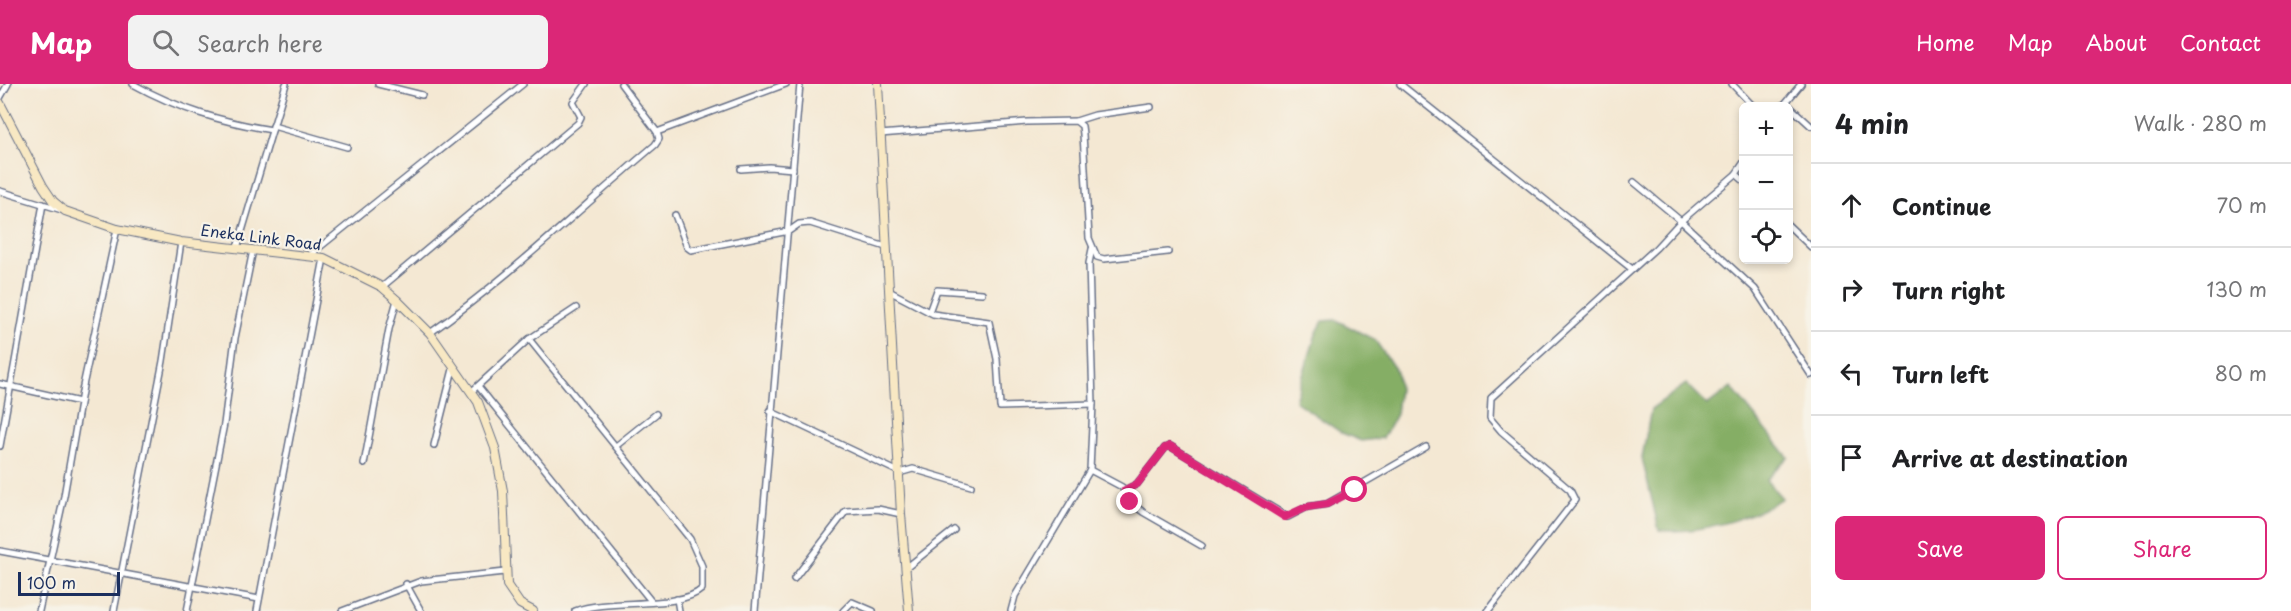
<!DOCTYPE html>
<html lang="en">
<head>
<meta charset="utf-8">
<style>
  :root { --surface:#fff; --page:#f2f2f2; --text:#202124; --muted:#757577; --line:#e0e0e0; --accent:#db2777 }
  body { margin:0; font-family:"Playpen Sans",sans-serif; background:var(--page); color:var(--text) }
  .controls { position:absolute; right:18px; top:18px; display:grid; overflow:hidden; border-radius:9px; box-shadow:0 3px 9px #0003 }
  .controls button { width:54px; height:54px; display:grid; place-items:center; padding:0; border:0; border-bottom:2px solid var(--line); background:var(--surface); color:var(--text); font:30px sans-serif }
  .scale { position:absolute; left:18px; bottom:15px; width:102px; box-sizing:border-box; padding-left:6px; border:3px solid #1b2f5e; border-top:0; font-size:16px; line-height:21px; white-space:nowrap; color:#1b2f5e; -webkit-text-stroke:4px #f7f3e8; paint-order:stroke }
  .stop { position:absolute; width:18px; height:18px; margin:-14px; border:4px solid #db2777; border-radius:50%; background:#fff }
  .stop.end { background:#db2777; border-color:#fff; box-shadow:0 2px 6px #0008 }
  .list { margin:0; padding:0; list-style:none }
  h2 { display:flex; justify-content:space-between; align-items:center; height:78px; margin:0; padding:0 24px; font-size:26px }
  h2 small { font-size:20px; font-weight:400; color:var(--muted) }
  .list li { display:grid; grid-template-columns:39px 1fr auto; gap:18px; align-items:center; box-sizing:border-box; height:84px; padding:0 24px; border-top:2px solid var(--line) }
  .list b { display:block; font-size:22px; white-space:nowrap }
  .list em { font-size:20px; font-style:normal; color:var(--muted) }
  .actions { display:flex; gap:12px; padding:18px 24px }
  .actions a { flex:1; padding:14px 0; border:2px solid var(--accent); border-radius:9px; text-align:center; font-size:21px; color:var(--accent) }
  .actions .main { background:var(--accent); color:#fff }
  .icon { flex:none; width:33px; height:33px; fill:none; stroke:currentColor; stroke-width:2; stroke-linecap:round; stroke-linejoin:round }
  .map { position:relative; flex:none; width:1811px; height:527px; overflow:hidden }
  header { display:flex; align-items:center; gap:36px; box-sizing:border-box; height:84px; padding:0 30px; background:var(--accent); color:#fff }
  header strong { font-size:28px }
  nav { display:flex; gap:33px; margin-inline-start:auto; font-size:21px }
  .search { width:420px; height:54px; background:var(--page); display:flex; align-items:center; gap:15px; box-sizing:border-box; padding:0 21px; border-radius:9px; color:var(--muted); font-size:22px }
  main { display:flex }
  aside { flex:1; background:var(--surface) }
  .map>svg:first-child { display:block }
  .forest { fill:#85ae65; stroke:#506e62; stroke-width:1.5 }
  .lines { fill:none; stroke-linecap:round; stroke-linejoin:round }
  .street-casing { stroke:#677087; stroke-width:8 }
  .secondary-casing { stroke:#677087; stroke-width:10 }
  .street { stroke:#fff; stroke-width:5 }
  .secondary { stroke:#f8e8c3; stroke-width:8 }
  .route { stroke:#db2777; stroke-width:8 }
  .labels { text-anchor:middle; stroke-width:4.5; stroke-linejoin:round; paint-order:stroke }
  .street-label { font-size:15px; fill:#1b2f5e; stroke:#f7f3e8 }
</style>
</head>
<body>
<header>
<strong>Map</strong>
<div class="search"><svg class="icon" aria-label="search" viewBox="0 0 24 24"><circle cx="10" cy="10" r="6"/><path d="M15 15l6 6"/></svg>Search here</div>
<nav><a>Home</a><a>Map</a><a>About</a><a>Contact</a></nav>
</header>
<main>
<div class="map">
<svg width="1811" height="527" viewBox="0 0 1811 527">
  <rect width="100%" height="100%" fill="#f7f3e8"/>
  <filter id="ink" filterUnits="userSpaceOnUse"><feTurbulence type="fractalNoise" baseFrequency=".0167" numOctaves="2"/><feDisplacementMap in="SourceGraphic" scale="12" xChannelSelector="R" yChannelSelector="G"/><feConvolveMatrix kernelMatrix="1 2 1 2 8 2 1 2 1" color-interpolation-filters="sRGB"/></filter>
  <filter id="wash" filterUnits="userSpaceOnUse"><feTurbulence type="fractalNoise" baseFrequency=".008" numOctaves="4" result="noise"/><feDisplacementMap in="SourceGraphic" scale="24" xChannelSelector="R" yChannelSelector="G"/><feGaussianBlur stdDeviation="1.35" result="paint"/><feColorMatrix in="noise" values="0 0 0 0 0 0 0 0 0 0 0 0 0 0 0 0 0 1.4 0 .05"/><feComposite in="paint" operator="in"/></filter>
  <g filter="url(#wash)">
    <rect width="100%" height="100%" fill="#f4e8d3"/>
    <g class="forest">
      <path d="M 1336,236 L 1375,256 L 1397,288 L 1399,304 L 1396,330 L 1383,354 L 1361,357 L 1342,349 L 1295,317 L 1316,250 L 1323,237 Z"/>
      <path d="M 1686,300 L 1707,321 L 1731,303 L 1788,373 L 1766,396 L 1782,414 C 1753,434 1695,451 1659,446 L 1642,374 L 1651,325 Z"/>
    </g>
  </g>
  <g filter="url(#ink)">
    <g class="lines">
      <g class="street-casing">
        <g id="street">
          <path d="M 133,0 C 178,25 222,38 272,46"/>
          <path d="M 378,0 L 422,11"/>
          <path d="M 1400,0 L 1632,185"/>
          <path d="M 1732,0 L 1753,22"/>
          <path d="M 0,14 L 8,0"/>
          <path d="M 1786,19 L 1811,42"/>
          <path d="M 1783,22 L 1801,0"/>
          <path d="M 1076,37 L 1095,31 L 1151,23"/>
          <path d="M 273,42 L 347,63"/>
          <path d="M 657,48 L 786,0"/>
          <path d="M 880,50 L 1027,38 L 1076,37 L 1082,42 L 1083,50 L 1089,154 L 1097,173 L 1104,175 L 1168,168"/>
          <path d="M 741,85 L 769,83 L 793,85"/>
          <path d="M 1736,90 L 1744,97"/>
          <path d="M 1634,98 L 1681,137 L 1755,205 L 1811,291"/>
          <path d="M 0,107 L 62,126"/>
          <path d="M 675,131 L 687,163 L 691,166 L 789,147 L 799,140 L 810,139 L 886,163"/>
          <path d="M 1788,141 L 1811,163"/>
          <path d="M 237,164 L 286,0"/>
          <path d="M 310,171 L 523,0"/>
          <path d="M 382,203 L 578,39 L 581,33 L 573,18 L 586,0"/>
          <path d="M 889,207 L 933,230 L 989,238 L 997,275 L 1000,323 L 1093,320"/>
          <path d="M 929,228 L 937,206 L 982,209"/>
          <path d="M 430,249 C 510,193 580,124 655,61 L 659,55 L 657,48 L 621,0"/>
          <path d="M 529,255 L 690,455 L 702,482 L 702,505 C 679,526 609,514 575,527"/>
          <path d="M 0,300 L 80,318"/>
          <path d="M 478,302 L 651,517"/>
          <path d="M 471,308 L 529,255 L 576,224"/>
          <path d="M 770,327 L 899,388"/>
          <path d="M 434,361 L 453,285"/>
          <path d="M 0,362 L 43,120"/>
          <path d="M 616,362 L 656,330"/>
          <path d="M 364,380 L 389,245 L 397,216"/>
          <path d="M 1090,386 L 1122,403 L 1130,418 L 1143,428 L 1202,462"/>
          <path d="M 899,389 L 913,385 L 971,402"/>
          <path d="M 1125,406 L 1137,400 L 1165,364 L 1170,362 L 1288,433 L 1307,423 L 1327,420 L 1426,363"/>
          <path d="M 0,467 L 259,515"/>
          <path d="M 906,484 L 954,446"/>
          <path d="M 794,495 L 846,427 L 878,425 L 901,430"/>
          <path d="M 406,500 L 421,527"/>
          <path d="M 677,515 L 679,527"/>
          <path d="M 39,527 L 64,412 L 83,302 L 117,145"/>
          <path d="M 114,527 L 163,277 L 181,158"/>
          <path d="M 187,527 L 224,340 L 235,254 L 253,166"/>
          <path d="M 257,527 L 324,174"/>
          <path d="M 342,527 L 421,497 L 505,488"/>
          <path d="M 755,527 L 800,0"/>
          <path d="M 843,527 L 852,518 L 873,527"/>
          <path d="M 1011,527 L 1015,512 L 1090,386 L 1093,320 L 1089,179 L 1092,165"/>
          <path d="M 1488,527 L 1575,416 L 1570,406 L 1501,347 L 1490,334 L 1491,314 L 1656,164 L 1681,137 L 1736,90 L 1744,78"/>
        </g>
      </g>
      <g class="secondary-casing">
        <g id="secondary">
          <path d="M 878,0 L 901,430 L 909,527"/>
          <path d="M 0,19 L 43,102 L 53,117 L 65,127 L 117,145 L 181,158 L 324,174 L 382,203 L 397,216 L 430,249 L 478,318 L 495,364 L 503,407 L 507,501 L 520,520 L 533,527"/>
        </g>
      </g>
      <use href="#street" class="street"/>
      <use href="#secondary" class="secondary"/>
    </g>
  </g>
  <g class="lines" filter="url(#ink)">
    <path class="route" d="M 1130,418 L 1125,406 L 1137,400 L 1165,364 L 1170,362 L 1285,433 L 1307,423 L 1327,420 L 1355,406"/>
  </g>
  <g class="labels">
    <g class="street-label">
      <text transform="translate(261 154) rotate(7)" y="5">Eneka Link Road</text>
    </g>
  </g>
</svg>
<div class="controls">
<button>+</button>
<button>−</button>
<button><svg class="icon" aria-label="locate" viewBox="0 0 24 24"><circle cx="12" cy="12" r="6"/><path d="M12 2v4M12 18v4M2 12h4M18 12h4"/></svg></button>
</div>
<div class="scale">100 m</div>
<div class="stop" style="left:1355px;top:406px"></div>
<div class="stop end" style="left:1130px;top:418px"></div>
</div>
<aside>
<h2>4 min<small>Walk · 280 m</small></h2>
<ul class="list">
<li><svg class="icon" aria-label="ahead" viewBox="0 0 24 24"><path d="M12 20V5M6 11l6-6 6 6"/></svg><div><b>Continue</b></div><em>70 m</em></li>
<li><svg class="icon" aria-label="right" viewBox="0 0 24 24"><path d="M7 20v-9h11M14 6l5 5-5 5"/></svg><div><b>Turn right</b></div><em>130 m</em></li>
<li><svg class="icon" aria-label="left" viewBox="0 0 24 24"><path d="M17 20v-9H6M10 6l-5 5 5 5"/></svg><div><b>Turn left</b></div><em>80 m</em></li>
<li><svg class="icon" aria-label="arrive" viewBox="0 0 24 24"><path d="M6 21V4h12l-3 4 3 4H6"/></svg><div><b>Arrive at destination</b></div></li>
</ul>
<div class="actions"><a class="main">Save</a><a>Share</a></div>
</aside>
</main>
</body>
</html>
